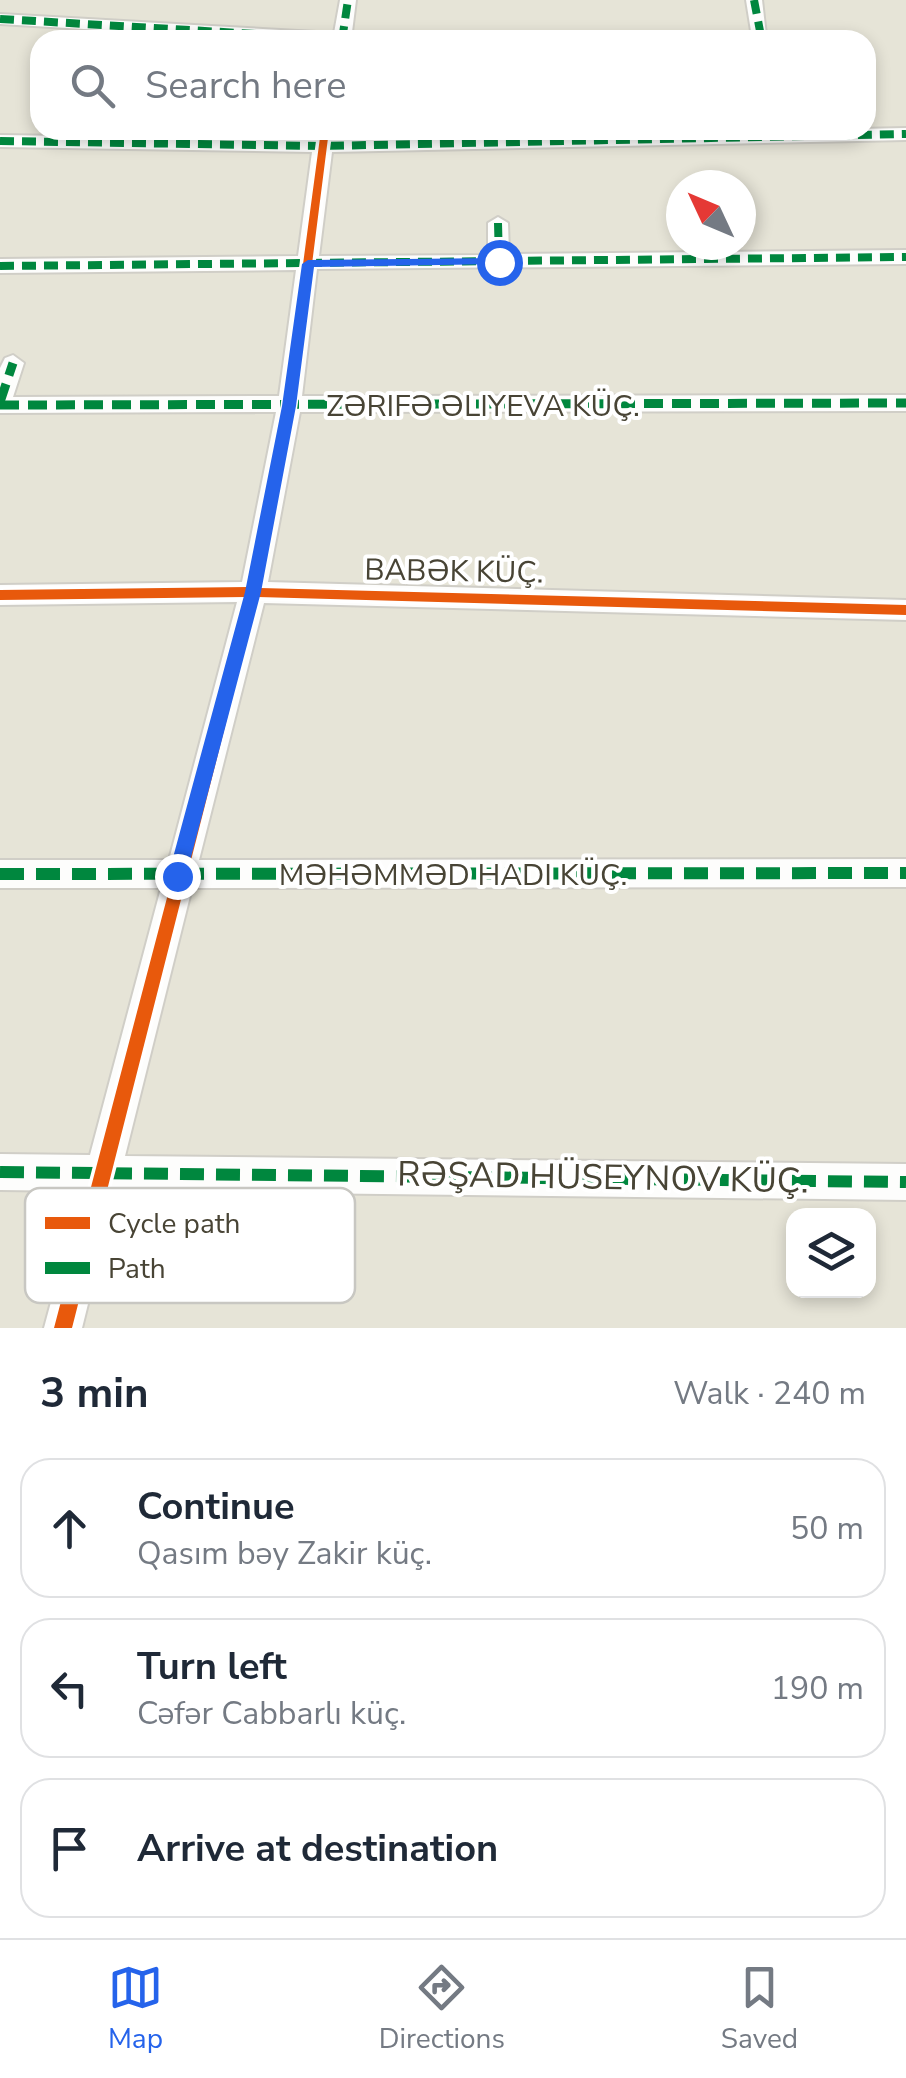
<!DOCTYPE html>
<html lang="en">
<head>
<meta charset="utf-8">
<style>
  :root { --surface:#fff; --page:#f6f6f7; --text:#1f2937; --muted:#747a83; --line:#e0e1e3; --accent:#2563eb }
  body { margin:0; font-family:"Nunito Sans",sans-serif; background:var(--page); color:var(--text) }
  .controls { position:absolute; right:30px; bottom:30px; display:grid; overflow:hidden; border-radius:20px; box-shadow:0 5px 15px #0003 }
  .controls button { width:90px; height:90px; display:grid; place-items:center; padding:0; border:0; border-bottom:2px solid var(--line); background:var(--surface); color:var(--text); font:50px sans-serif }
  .compass { position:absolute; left:666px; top:170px; width:90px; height:90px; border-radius:50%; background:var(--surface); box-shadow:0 5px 15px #0003; rotate:314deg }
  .stop { position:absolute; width:30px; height:30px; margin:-22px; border:8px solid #2563eb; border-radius:50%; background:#fff }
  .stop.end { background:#2563eb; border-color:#fff; box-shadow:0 2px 10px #0008 }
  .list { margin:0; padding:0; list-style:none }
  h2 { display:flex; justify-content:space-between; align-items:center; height:130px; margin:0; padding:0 40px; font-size:42px }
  h2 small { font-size:32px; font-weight:400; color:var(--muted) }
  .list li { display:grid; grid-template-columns:65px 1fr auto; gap:30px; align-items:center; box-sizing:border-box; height:140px; margin:0 20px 20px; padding:0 20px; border:2px solid var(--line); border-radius:30px }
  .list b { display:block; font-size:38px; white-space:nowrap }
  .list p { margin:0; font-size:32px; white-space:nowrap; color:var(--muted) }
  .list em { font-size:32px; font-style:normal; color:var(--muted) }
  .icon { flex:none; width:55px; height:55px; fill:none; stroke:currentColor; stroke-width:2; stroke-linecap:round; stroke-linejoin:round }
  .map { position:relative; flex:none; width:906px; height:1328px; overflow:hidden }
  .search { position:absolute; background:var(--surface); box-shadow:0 5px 15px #0003; left:30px; right:30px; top:30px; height:110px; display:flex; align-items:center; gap:25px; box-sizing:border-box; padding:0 35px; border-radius:30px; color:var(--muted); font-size:38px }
  .sheet { height:610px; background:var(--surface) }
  nav { display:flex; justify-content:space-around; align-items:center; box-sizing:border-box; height:140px; border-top:2px solid var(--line); background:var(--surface); font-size:28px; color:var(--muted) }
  nav a { display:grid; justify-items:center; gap:5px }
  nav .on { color:var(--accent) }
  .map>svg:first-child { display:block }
  .residential { fill:#e6e4d7; fill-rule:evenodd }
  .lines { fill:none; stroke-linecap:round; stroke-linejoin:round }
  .street-casing { stroke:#d0cec7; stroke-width:4 }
  .street { fill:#fdfdfc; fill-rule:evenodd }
  .quiet-far2 { stroke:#00873e; stroke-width:8; stroke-dasharray:14 8; stroke-linecap:butt }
  .quiet-far1 { stroke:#00873e; stroke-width:9; stroke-dasharray:19 9; stroke-linecap:butt }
  .quiet { stroke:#00873e; stroke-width:12; stroke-dasharray:24 12; stroke-linecap:butt }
  .cycleway-casing { stroke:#fff; stroke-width:7 }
  .cycleway { fill:#e8590c; fill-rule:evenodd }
  .route { fill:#2563eb }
  .labels { text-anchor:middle; stroke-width:8; stroke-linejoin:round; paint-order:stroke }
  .street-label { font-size:30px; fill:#484435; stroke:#fff }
  .near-street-label { font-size:35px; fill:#484435; stroke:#fff }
  .key { fill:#fff; stroke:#c8c7c2; stroke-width:2.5 }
  .key-label { font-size:28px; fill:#484435 }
</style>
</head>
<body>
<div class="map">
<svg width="906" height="1328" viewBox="0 0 906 1328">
  <rect width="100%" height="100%" fill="#f2f1ea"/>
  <path class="residential" d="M 0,0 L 906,0 L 906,1328 L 0,1328 ZM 40,40 L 866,40 L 866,130 L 40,130 ZM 681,185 L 741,185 L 741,245 L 681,245 ZM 794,1216 L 868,1216 L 868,1290 L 794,1290 Z"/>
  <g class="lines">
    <g class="street-casing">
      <g id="street">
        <path d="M 340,0 L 356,0 L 351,40 L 269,40 L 0,24 L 0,14 L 334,33 Z"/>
        <path d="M 746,0 L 762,0 L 766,35 L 751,31 Z"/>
        <path d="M 906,128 L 906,140 L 332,152 L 319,256 L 488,255 L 488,223 L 498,217 L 508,223 L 509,254 L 906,250 L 906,264 L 317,269 L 302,396 L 906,395 L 906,411 L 300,412 L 268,582 L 906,600 L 906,620 L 264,603 L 199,860 L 906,859 L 906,887 L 192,888 L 125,1156 L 906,1164 L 906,1200 L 116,1191 L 82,1328 L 44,1328 L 81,1191 L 0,1190 L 0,1154 L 90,1155 L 161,888 L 0,888 L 0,860 L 169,860 L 237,602 L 0,605 L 0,585 L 242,582 L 276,412 L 0,413 L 0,368 L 5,358 L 13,355 L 24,363 L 13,397 L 279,396 L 296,270 L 0,273 L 0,259 L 298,256 L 312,152 L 0,147 L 0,135 L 314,140 L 315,130 L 335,130 L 333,140 Z"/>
      </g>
    </g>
    <use href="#street" class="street"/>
    <g class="quiet-far2">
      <path d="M 754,0 L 760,31"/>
      <path d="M 0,19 L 342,39"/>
      <path d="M 342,40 L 348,0"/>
      <path d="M 0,141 L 322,146 L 906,134"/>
      <path d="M 498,223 L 499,262"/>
      <path d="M 0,266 L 906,257"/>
    </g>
    <g class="quiet-far1">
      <path d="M 0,402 L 13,363"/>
      <path d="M 0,405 L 906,403"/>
    </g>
    <g class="quiet">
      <path d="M 0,874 L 906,873"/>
      <path d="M 0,1172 L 906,1182"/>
    </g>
    <g class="cycleway-casing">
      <path id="cycleway" d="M 321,130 L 329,130 L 294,406 L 260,588 L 906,605 L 906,615 L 258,597 L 72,1328 L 54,1328 L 246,597 L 0,600 L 0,590 L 248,587 L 284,406 Z"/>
    </g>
    <use href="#cycleway" class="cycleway"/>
  </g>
  <path class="route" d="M 499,258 L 505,262 L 504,264 L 314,267 L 296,406 L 261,592 L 186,876 L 177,884 L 171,882 L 168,876 L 245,592 L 282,406 L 302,264 L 308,260 Z"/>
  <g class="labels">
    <g class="street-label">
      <text x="483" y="416">ZƏRIFƏ ƏLIYEVA KÜÇ.</text>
      <text transform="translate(454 571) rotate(1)" y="10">BABƏK KÜÇ.</text>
      <text x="453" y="885">MƏHƏMMƏD HADI KÜÇ.</text>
    </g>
    <g class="near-street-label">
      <text transform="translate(603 1177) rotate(1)" y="12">RƏŞAD HÜSEYNOV KÜÇ.</text>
    </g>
  </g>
  <rect x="25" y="1188" width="330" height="115" rx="15" class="key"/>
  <rect x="45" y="1217" width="45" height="12" fill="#e8590c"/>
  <rect x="45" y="1262" width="45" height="12" fill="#00873e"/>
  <g class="key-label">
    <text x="108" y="1233">Cycle path</text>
    <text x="108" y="1278">Path</text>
  </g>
</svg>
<div class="controls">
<button><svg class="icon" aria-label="layers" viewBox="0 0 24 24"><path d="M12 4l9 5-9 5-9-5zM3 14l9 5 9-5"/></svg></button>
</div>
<svg class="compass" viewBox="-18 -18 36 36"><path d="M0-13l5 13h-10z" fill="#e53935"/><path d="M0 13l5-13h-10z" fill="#747a83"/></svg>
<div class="stop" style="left:499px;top:262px"></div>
<div class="stop end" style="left:177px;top:876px"></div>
<div class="search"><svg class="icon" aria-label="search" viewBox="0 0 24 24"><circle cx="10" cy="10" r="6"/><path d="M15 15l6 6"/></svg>Search here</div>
</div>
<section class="sheet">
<h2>3 min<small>Walk · 240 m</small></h2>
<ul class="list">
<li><svg class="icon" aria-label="ahead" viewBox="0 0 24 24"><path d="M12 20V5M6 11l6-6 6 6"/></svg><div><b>Continue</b><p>Qasım bəy Zakir küç.</p></div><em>50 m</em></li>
<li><svg class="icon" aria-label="left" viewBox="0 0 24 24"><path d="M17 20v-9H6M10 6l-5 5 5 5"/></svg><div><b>Turn left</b><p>Cəfər Cabbarlı küç.</p></div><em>190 m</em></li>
<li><svg class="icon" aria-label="arrive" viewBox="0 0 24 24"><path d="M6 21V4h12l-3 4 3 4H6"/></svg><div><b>Arrive at destination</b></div></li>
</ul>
</section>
<nav>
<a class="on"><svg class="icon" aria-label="map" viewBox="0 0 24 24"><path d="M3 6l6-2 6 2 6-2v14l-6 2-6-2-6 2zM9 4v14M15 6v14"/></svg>Map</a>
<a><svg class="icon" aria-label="directions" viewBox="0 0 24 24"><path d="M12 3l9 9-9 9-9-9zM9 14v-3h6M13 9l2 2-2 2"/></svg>Directions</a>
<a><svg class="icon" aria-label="saved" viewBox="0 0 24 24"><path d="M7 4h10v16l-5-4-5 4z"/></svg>Saved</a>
</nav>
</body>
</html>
